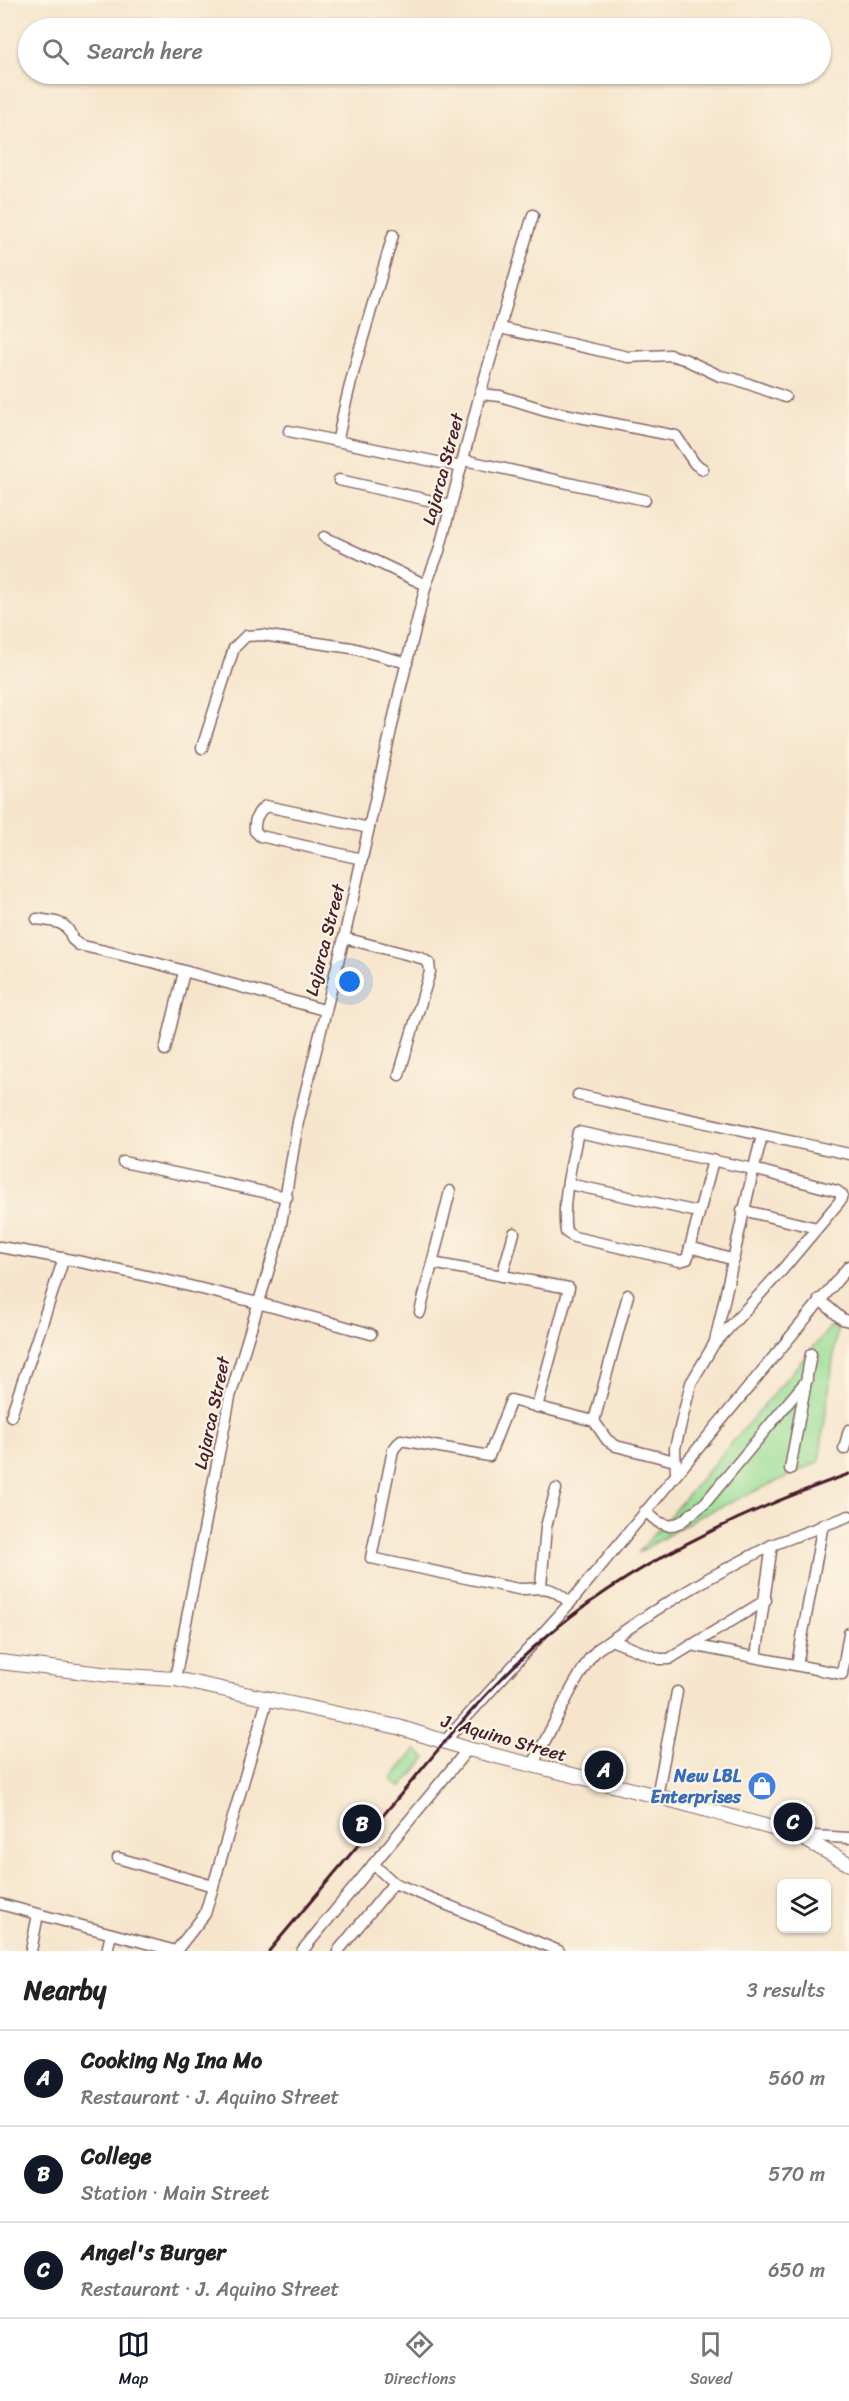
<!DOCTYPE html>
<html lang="en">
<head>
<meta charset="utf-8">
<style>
  :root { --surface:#fff; --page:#f2f2f2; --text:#222; --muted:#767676; --line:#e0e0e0; --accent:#111827 }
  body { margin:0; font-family:Sriracha,sans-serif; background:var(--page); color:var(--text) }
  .controls { position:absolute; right:18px; bottom:18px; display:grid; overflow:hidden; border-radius:9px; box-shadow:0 2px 4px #0004 }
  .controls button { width:54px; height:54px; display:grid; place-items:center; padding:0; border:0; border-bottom:2px solid var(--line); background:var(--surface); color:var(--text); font:30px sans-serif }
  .you { position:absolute; left:350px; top:982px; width:21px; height:21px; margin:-15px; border:4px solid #fff; border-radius:50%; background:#1a73e8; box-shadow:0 0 0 9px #1a73e833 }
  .badge { display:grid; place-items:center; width:39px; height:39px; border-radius:50%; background:var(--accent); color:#fff; font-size:20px; font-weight:700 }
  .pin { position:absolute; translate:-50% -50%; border:3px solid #fff; box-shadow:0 2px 6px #0006 }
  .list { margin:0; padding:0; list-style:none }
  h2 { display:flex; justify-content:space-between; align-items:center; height:78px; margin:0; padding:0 24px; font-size:26px }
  h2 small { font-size:20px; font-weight:400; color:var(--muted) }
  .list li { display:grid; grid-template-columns:39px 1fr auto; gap:18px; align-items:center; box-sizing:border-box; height:96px; padding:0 24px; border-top:2px solid var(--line) }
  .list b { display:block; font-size:22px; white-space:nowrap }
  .list p { margin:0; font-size:20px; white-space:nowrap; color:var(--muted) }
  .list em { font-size:20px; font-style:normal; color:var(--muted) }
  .icon { flex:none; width:33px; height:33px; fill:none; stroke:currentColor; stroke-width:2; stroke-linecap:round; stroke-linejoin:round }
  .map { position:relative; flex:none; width:849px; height:1951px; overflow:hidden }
  .search { position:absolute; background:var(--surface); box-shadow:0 2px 4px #0004; left:18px; right:18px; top:18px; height:66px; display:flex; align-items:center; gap:15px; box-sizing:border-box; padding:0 21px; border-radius:33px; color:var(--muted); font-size:22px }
  .sheet { height:366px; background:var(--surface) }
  nav { display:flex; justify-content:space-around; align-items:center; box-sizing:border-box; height:84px; border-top:2px solid var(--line); background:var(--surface); font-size:16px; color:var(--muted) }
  nav a { display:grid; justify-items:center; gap:3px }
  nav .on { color:var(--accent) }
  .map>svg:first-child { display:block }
  .green { fill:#99dd95; stroke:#727e60; stroke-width:1.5 }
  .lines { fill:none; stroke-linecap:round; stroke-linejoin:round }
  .minor-casing { stroke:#866463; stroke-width:13 }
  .tertiary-casing { stroke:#866463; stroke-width:16 }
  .minor { stroke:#fff; stroke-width:10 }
  .tertiary { stroke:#fff; stroke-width:14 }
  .rail { stroke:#4a1f2b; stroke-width:3 }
  .labels { text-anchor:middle; stroke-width:4.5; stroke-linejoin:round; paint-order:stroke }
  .street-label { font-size:18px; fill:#4a1f2b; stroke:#fcf5e5 }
  .shop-label { font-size:18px; font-weight:bold; fill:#366cbe; stroke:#fcf5e5; text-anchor:end }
</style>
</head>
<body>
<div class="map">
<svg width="849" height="1951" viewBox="0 0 849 1951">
  <rect width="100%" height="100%" fill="#fcf5e5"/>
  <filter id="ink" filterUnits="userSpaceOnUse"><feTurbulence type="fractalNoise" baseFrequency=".0167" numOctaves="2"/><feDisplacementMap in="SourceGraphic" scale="12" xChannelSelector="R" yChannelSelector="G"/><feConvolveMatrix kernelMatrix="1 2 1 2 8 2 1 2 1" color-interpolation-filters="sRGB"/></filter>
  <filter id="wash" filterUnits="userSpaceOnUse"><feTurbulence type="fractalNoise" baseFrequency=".008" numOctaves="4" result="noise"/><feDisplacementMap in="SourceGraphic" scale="24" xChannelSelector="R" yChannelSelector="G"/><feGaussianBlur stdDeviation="1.35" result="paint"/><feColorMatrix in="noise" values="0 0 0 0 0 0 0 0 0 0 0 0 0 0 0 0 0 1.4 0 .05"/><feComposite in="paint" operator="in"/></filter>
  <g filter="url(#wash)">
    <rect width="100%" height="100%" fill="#f6e5cc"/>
    <g class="green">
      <path d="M 839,1317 L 819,1462 L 696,1518 L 638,1553 Z"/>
      <path d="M 416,1749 L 426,1758 L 401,1788 L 391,1780 Z"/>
    </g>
  </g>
  <g filter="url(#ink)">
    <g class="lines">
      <g class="minor-casing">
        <g id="minor">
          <path d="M 500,328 L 628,357 L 670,355 L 684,359 L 720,376 L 735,379 L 785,397"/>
          <path d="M 480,394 L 500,396 L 549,411 L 676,436 L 695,464 L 703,469"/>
          <path d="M 289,431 L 461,467"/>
          <path d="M 338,439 C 351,370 374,303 393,235"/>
          <path d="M 464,460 L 645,500"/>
          <path d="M 339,480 L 450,505"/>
          <path d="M 324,537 L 426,585"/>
          <path d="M 202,748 L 234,648 L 246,636 L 262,635 L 352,648 L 407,663"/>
          <path d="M 362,859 L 260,836 L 255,831 C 254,820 257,812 266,806 L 369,828"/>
          <path d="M 37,919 C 53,922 68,920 72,939 L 79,945 L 152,962 L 324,1010"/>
          <path d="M 344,938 L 421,958 L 429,963 L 430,972 L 399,1075"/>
          <path d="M 165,1050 L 184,972"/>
          <path d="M 578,1095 L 849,1154"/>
          <path d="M 123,1162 L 287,1197"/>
          <path d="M 569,1184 L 698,1212"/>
          <path d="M 742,1210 L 817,1228"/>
          <path d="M 0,1247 C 126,1268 249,1299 371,1334"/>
          <path d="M 690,1247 L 734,1260"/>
          <path d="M 432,1263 L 569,1288 L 537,1407"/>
          <path d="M 502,1276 L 514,1233"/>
          <path d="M 819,1299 L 842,1319 L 849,1321"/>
          <path d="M 420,1312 L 450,1191"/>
          <path d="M 715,1341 C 731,1273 744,1204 762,1136"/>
          <path d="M 11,1416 L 64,1258"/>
          <path d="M 594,1421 L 628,1295"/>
          <path d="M 844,1449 L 849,1430"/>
          <path d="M 790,1469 L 811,1354"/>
          <path d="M 676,1474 L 675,1448 L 691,1383 L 714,1344 L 783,1269 L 840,1201 L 842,1195 L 837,1191 L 753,1169 L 578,1132 C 572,1162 561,1202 566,1232 L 574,1237 L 680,1261 L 687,1259 L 713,1160"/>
          <path d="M 645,1511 L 658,1522 L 670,1526 L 681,1522 L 705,1503 L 807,1380"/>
          <path d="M 541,1586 L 546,1527 L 556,1489"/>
          <path d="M 570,1603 C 547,1583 546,1589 518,1589 L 371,1558 L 393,1450 L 401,1440 L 489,1456 L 511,1400 L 594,1421 L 607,1440 L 616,1446 L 675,1461"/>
          <path d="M 611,1640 L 659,1659 L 669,1659 L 766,1600"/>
          <path d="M 691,1645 L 842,1674 L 849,1633"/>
          <path d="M 756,1657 L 772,1545"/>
          <path d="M 797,1665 L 823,1524"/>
          <path d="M 175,1679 L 230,1397 L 279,1236 L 298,1122 L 344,938 L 400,690 L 426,585 L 439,551 L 480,394 L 533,215"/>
          <path d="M 444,1742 L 570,1603 L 849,1266"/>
          <path d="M 532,1766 L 572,1688 L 589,1659 L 598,1649 L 654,1611 L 709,1578 L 772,1545 L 849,1516"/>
          <path d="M 657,1796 L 677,1692"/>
          <path d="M 797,1835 L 849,1838"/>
          <path d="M 118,1858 L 213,1886"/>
          <path d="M 373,1864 L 394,1883 L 559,1951"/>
          <path d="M 0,1904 L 176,1951"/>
          <path d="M 31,1951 L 38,1914"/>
          <path d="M 107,1951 L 111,1934"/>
          <path d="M 176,1951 L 205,1914 L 268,1697"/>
          <path d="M 302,1951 L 468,1749"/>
          <path d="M 338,1951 L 394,1883"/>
        </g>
      </g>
      <g class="tertiary-casing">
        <path id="tertiary" d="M 0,1662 L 110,1675 L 175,1679 L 398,1727 L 468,1749 L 657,1796 L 797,1835 L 849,1864"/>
      </g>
      <use href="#minor" class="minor"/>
      <use href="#tertiary" class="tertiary"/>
      <path class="rail" d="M 269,1951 C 315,1896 361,1842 407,1787 C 449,1736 492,1684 542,1640 C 627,1566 743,1511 849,1474"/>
    </g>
  </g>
  <defs>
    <g id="shop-disc" transform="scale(1.5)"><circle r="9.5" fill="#3f7fe0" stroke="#fcf5e5"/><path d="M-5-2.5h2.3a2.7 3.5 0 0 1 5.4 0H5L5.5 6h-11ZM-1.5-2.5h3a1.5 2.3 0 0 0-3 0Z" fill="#fff"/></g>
  </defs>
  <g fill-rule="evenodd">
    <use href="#shop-disc" x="762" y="1786"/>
  </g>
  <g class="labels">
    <g class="street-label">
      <text transform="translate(443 469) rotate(-75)" y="6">Lajarca Street</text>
      <text transform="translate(325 940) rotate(-76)" y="6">Lajarca Street</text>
      <text transform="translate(212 1413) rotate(-78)" y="6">Lajarca Street</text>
      <text transform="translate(504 1738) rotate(16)" y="6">J. Aquino Street</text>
    </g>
    <g class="shop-label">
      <text x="741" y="1782">New LBL<tspan x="741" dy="21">Enterprises</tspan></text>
    </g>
  </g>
</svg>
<div class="controls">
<button><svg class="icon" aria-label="layers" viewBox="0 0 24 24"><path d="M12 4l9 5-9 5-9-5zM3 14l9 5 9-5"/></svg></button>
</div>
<div class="you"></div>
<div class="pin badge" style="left:604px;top:1770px">A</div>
<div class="pin badge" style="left:362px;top:1824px">B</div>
<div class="pin badge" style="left:793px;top:1822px">C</div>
<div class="search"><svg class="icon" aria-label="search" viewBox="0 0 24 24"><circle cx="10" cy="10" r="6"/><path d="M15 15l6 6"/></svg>Search here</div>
</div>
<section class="sheet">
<h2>Nearby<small>3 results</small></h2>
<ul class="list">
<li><span class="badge">A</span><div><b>Cooking Ng Ina Mo</b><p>Restaurant · J. Aquino Street</p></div><em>560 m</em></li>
<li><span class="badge">B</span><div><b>College</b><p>Station · Main Street</p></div><em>570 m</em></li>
<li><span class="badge">C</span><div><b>Angel's Burger</b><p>Restaurant · J. Aquino Street</p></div><em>650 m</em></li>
</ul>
</section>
<nav>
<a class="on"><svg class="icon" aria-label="map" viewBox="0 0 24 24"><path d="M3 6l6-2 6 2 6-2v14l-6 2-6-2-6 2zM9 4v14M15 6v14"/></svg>Map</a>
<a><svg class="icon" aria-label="directions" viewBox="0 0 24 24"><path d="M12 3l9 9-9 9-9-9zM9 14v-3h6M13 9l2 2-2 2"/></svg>Directions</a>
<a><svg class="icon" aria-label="saved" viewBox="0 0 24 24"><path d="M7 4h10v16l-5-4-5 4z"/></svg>Saved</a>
</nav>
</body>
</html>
